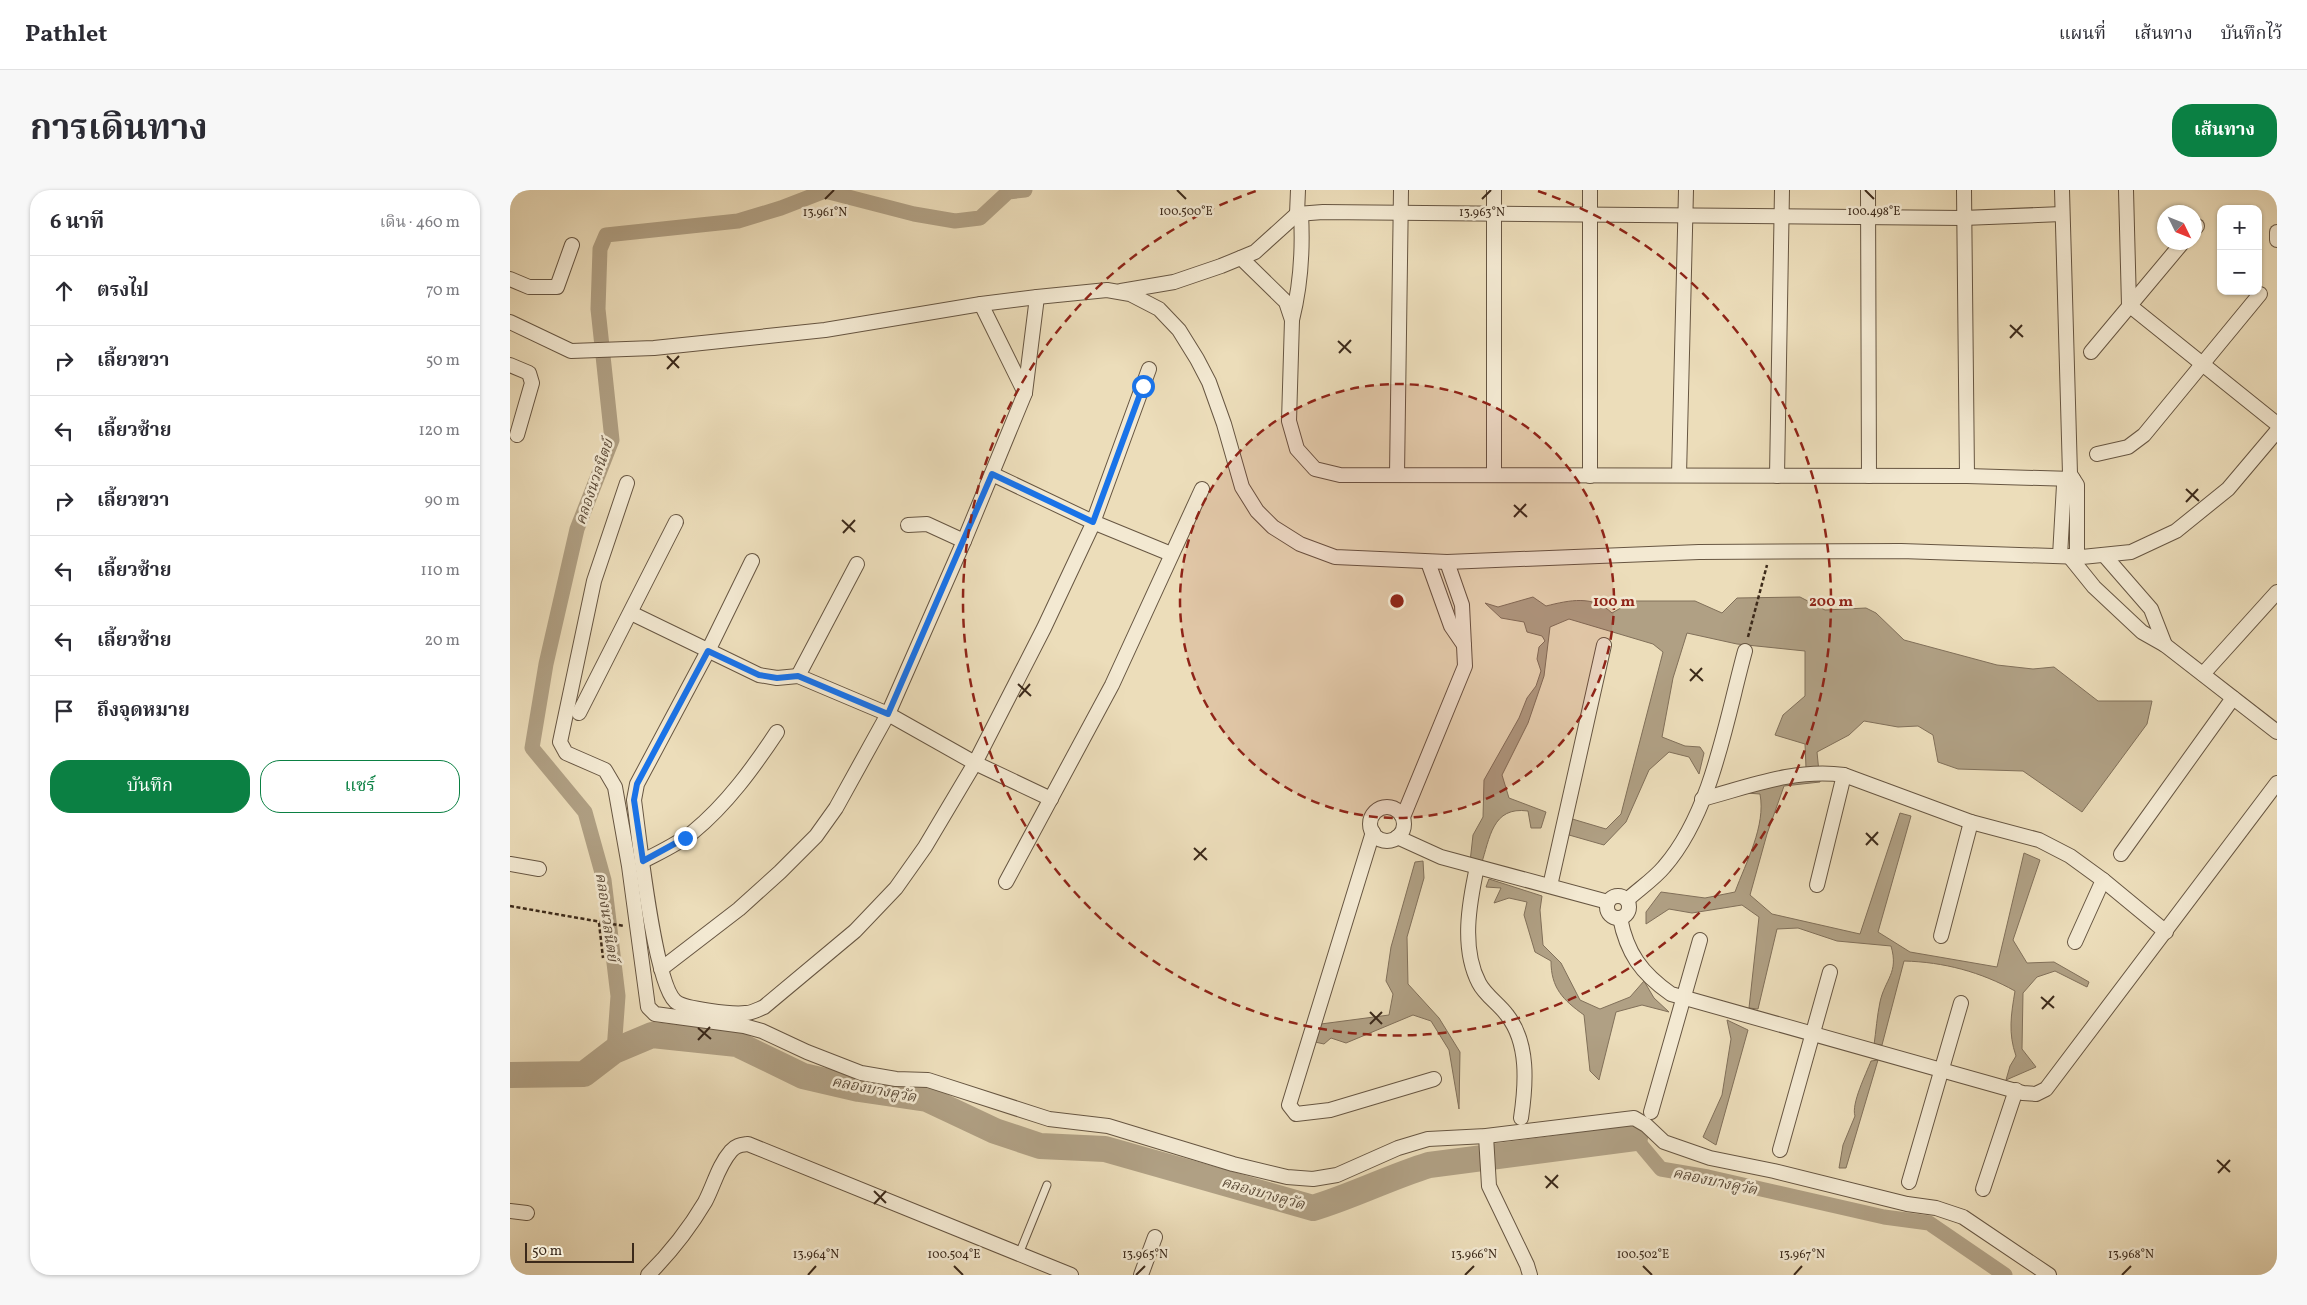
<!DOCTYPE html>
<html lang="th">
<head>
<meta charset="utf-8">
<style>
  :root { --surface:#fff; --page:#f7f7f7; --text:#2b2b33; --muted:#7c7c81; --line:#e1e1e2; --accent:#0b8043 }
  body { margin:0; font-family:Vollkorn,"Noto Serif Thai",serif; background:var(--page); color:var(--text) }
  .controls { position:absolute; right:15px; top:15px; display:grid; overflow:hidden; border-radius:10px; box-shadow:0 1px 4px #0004 }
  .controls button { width:45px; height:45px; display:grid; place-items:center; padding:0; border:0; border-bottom:1px solid var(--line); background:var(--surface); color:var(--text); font:25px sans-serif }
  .compass { position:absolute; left:1647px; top:15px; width:45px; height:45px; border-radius:50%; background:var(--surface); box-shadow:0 1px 4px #0004; rotate:133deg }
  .scale { position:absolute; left:15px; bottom:12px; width:109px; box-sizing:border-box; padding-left:5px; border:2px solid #3b291a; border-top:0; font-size:14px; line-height:18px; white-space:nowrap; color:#3b291a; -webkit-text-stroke:4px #f3e9d2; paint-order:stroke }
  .stop { position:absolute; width:15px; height:15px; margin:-11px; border:4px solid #1a73e8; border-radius:50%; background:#fff }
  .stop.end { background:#1a73e8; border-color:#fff; box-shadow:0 1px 5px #0008 }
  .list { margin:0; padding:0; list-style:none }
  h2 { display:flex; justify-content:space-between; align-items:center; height:65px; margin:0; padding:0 20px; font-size:21px }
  h2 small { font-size:16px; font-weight:400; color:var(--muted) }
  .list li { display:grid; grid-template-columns:32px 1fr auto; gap:15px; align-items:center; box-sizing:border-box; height:70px; padding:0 20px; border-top:1px solid var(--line) }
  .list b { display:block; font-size:19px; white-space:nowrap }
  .list em { font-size:16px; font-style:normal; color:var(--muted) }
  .actions { display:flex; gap:10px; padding:15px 20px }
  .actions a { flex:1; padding:11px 0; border:1px solid var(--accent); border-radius:20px; text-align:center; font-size:18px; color:var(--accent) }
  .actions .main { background:var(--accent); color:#fff }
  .icon { flex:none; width:28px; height:28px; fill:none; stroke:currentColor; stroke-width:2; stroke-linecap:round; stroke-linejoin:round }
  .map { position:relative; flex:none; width:1767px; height:1085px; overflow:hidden; border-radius:20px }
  header { display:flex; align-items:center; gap:30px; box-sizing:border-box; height:70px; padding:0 25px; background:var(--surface); border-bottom:1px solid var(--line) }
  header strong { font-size:24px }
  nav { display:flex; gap:28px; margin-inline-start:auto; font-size:18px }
  .intro { display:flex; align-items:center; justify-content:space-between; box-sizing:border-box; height:120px; padding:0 30px }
  h1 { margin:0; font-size:35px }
  .button { padding:12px 22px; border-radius:20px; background:var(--accent); color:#fff; font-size:18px; font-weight:700 }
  main { display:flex; gap:30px; padding:0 30px }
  aside { flex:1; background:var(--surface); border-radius:20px; box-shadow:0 1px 4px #0004 }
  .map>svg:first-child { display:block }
  .water { fill:#b0a084; stroke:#81705a }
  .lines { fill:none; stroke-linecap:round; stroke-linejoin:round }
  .canal { stroke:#b0a084; stroke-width:15 }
  .river { stroke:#b0a084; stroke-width:26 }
  .lane-casing { stroke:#675642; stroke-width:9 }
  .street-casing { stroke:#675642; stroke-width:16 }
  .path { stroke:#3b291a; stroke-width:2.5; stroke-dasharray:4 2.5; stroke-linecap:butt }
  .lane { stroke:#f3e9d2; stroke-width:7 }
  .street { stroke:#f3e9d2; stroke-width:14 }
  .route { stroke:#1a73e8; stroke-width:6 }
  .ticks { fill:none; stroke:#3b291a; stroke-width:2 }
  .ring { fill:none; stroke:#8f2418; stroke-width:2.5; stroke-dasharray:9 6 }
  .labels { text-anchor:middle; stroke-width:5; stroke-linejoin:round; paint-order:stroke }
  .water-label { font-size:15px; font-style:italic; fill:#5e4d3a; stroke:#f3e9d2 }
  .ticks-label { font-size:12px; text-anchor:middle; fill:#3b291a; stroke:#f3e9d2; stroke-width:5; stroke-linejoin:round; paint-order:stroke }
  .centre { fill:#8f2418; stroke:#f3e9d2; stroke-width:2.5 }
  .ring-label { font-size:15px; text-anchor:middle; font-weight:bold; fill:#8f2418; stroke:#f3e9d2; stroke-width:5; stroke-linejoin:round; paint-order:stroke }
</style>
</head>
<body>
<header>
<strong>Pathlet</strong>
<nav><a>แผนที่</a><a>เส้นทาง</a><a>บันทึกไว้</a></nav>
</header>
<div class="intro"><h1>การเดินทาง</h1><a class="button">เส้นทาง</a></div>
<main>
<aside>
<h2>6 นาที<small>เดิน · 460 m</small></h2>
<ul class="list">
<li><svg class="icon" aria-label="ahead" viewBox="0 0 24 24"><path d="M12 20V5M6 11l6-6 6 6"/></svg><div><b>ตรงไป</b></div><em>70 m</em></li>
<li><svg class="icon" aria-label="right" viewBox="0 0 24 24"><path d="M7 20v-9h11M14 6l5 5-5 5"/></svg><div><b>เลี้ยวขวา</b></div><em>50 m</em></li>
<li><svg class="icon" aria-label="left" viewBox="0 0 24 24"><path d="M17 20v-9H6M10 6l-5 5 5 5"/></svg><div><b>เลี้ยวซ้าย</b></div><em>120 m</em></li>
<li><svg class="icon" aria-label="right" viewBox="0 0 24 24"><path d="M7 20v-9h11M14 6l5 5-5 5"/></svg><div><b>เลี้ยวขวา</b></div><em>90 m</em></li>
<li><svg class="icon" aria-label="left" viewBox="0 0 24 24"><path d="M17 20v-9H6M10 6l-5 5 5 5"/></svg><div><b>เลี้ยวซ้าย</b></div><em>110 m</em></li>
<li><svg class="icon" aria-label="left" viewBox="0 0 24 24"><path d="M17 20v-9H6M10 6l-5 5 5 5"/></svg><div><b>เลี้ยวซ้าย</b></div><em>20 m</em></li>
<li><svg class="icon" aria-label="arrive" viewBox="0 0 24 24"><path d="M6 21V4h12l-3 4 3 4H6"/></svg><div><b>ถึงจุดหมาย</b></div></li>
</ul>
<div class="actions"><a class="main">บันทึก</a><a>แชร์</a></div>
</aside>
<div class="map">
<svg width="1767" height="1085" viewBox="0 0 1767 1085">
  <rect width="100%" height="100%" fill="#ecddba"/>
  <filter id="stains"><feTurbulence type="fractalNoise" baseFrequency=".004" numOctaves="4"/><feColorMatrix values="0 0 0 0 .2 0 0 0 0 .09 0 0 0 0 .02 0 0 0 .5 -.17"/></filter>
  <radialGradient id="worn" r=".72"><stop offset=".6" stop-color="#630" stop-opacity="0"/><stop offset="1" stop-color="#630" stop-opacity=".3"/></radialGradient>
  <g class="water">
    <path d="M 1023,407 L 1036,416 C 1060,410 1083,405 1102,423 L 1123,411 L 1185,411 L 1212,423 L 1227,408 L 1290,407 L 1315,420 L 1356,418 L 1366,423 L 1394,450 L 1487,475 L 1523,479 L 1544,477 L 1588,511 L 1642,511 L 1637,534 L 1572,622 L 1513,581 L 1448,579 L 1428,572 L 1423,545 L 1408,536 L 1388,537 L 1354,531 L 1339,545 L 1307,562 L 1310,592 L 1274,596 L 1257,644 L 1240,705 L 1262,724 L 1350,744 L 1390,623 L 1401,626 L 1368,742 L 1400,762 L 1487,777 L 1514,663 L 1530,670 L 1503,750 L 1517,773 L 1544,772 L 1579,792 L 1577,797 L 1545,781 L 1527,787 L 1513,803 L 1512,859 L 1526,877 L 1496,890 L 1500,876 L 1506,866 C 1498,843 1501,825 1505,801 C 1471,782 1434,772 1394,771 L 1372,855 L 1364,855 C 1366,841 1367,826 1370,812 C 1375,789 1389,783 1381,756 L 1327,751 L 1288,738 L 1267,739 L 1248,819 L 1239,818 L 1249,727 L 1232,715 L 1182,723 L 1159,719 L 1136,734 L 1136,722 L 1151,702 L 1195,708 L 1225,702 C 1236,672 1256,636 1250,604 L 1223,602 L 1296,578 L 1295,554 L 1265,545 L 1273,525 L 1295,506 L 1295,461 L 1227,454 L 1177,443 L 1163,488 L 1152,547 L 1175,556 L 1190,557 L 1194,563 L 1189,584 L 1179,567 L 1159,562 L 1139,580 L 1116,632 L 1094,655 L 1059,645 L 1059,628 L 1096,639 L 1111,624 L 1153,462 L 1143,454 L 1059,429 L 1040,437 L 1034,486 L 1018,533 L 992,585 L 999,608 L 1036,622 L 1031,638 L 1021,638 L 1018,621 C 982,616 980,648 971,675 L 960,672 L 963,645 L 973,627 L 974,590 L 1009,528 L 1017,508 L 1026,496 L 1031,481 L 1027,469 L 1029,457 L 1035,451 L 1032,446 L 1017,442 L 1014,432 L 991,428 L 975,413 L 988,417 Z"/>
    <path d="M 913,671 L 914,688 L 897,747 L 898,794 L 929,828 L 950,862 L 949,919 L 939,860 L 921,831 L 903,825 L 836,853 L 821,848 L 814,854 L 805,852 L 811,834 L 879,825 L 883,804 L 876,791 L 881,757 L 905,672 Z"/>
    <path d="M 979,689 L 1032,706 L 1030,720 L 1033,755 L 1051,773 L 1070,810 L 1090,819 L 1120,807 L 1134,791 L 1144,808 L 1159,822 L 1132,815 L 1106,822 L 1089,890 L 1080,881 L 1074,825 C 1053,810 1041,798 1041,771 L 1025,762 L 1014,725 L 1017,712 L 999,708 L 984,713 L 991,698 L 976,697 Z"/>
    <path d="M 1217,830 L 1238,840 L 1206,955 L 1193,947 L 1212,905 L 1221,849 Z"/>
    <path d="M 1368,870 L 1336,978 L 1329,978 L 1333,955 L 1345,926 C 1341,914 1356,884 1361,871 Z"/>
  </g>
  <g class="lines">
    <g class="canal">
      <path d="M 104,861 L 108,806 L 94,690 L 75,622 L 22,558 L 36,474 L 67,339 L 102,250 L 88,119 L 90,59 L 96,45 L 228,31 L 271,18 L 315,1 L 404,24 L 445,31 L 470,28 L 498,2 L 515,0"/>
      <path d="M 1125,948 L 1151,979 L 1198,987 L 1374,1027 L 1419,1033 L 1495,1085"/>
    </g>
    <path class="river" d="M 0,885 L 74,884 L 104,861 L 142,845 L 227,854 L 293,886 L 349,899 L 417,909 L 485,941 L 530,956 L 595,959 L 803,1018 C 843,1006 880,987 919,975 L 1125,948"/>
    <g class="lane-casing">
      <path id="lane" d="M 509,1064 L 537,995"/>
    </g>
    <g class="street-casing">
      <g id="street">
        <path d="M 984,0 L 984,285"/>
        <path d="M 1080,0 L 1080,286"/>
        <path d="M 1358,0 L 1359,286"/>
        <path d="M 1454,0 L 1457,286"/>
        <path d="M 1552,0 L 1560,284 L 1567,295 L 1567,367"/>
        <path d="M 1616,0 L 1619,115 L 1767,234"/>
        <path d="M 787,24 L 788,0"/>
        <path d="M 1684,39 L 1687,36"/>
        <path d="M 1767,42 L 1767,50"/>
        <path d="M 731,68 L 776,112 L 782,130 L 779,231 L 787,259 L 805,279 L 830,285 L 1457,286 L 1563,289"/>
        <path d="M 0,89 L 19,97 L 47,97 L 62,55"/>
        <path d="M 611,101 L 664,92 L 711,76 L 745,62 L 787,24 L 813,22 L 1453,28 L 1552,24"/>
        <path d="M 471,114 L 515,203"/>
        <path d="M 782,130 C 791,94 793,60 791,24"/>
        <path d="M 0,132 L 61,161 L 144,158 L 315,140 L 471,114 L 527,107 L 597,100 L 620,104 L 649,119 L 669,140 L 687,169 L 699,192 L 714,234 L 732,297 L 747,321 L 763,337 L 790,354 L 825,367 L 937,372 L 1189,362 L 1391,361 L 1572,367 L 1621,362 L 1666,341 L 1718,299 L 1767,241"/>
        <path d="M 1581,162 L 1673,52"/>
        <path d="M 0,175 L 19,183 L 22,193 L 7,245"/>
        <path d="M 1587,264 L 1618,257 L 1634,245 L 1750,104"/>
        <path d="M 482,284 L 583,332 L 661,364"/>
        <path d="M 887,285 L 891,0"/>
        <path d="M 1169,285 L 1176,0"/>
        <path d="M 1267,286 L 1272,0"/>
        <path d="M 117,293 L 84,391 L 50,552 L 56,563 L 95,580 L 105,597 L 119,676 L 138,817 L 145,824 L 234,836 L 252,841 L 297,862 L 351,883 L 386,889 L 418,890 L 539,929 L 598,936 L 723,974 L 777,987 L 803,989 L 827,985 L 888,958 L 918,949 L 976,946 L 1124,928 L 1136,935 L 1154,952 L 1200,968 L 1264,981 L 1397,1014 L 1426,1018 L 1453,1027 L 1539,1085"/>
        <path d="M 398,335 L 417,334 L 454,351"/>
        <path d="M 1594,365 L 1641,419 L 1655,455"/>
        <path d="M 1550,366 L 1554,295 L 1560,284"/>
        <path d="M 1559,366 L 1584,397 L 1632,442 L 1655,455 L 1767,542"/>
        <path d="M 242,371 L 198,461 L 127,594 L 124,610 C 129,646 144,791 165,811 C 173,819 224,825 236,823 C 242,823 249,819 254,817 L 345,741 L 386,698 L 415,657 L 465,573 L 534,438 L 581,338 L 639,179"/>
        <path d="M 918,372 L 941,436 L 954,455"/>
        <path d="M 121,423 L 249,485 L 267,488 L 288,486 L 378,524 L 465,573 L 541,609"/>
        <path d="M 1693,484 L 1767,402"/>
        <path d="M 288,486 L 347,374"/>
        <path d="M 69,523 L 166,332"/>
        <path d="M 1192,609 C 1238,597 1285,578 1334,585 L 1461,632 L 1529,650 L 1560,666 L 1593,690 L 1656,742"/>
        <circle cx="877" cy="634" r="17"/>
        <path d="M 893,627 L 955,476 L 952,415 L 937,372"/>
        <path d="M 863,642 L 779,915 L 786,924 L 820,920 L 924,889"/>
        <path d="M 887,647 L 931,667 L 1098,712"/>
        <path d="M 1611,664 L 1723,508"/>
        <path d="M 133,671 C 150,662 168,654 183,642 C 217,614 243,578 267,542"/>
        <path d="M 0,674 L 29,679"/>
        <path d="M 967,677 C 959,714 951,758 969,793 C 975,805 989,814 997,825 C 1019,853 1016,894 1011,928"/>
        <path d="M 496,692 L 602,495 L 692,299"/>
        <path d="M 1307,695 L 1334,585"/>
        <path d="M 1040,696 L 1094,455"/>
        <circle cx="1108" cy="717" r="11"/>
        <path d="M 1117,710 C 1129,699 1144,689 1154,677 C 1202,622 1216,530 1235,461"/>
        <path d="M 1110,728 C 1117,763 1131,783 1161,804 L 1513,903 L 1526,904 L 1536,899 L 1767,593"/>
        <path d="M 1431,746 L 1461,632"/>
        <path d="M 1565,752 L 1593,690"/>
        <path d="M 151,779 L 229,719 L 270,682 L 306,646 L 326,618 L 378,524 L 454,351 L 515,203 L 527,107"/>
        <path d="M 1141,922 L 1190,750"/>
        <path d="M 976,946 L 979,996 L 1017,1075 L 1020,1085"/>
        <path d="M 1270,960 L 1320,782"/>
        <path d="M 1399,992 L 1451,813"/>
        <path d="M 1473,999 L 1506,900"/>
        <path d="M 0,1021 L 17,1023"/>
        <path d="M 138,1085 C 160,1063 179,1039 195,1012 C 204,995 208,976 221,961 C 226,955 231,955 238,954 L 561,1085"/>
        <path d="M 631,1085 L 645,1047"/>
      </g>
    </g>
    <g class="path">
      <path d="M 1238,447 L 1257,375"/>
      <path d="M 0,716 L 114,736"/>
      <path d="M 89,733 L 93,768"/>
    </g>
    <use href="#lane" class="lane"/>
    <use href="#street" class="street"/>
  </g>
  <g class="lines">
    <path class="route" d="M 175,648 L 133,671 L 124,610 L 127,594 L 198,461 L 249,485 L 267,488 L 288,486 L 378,524 L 482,284 L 583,332 L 633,196"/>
  </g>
  <path class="ticks" d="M 667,0 L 676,9M 1355,0 L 1364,9M 315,9 L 324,0M 972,9 L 981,0M 1500,135 L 1513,147M 1500,148 L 1512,135M 828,151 L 841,163M 829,163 L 841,150M 157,166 L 169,178M 157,179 L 169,166M 1676,299 L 1689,311M 1676,312 L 1688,299M 1004,315 L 1017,327M 1004,327 L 1016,314M 332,330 L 345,342M 333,343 L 345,330M 1180,479 L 1193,491M 1180,491 L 1192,478M 508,494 L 521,506M 509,507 L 520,494M 1356,643 L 1368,655M 1356,655 L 1368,642M 684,658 L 697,670M 684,670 L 696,658M 1531,807 L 1544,818M 1532,819 L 1544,806M 860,822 L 872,834M 860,834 L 872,822M 188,838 L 201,849M 188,850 L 200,837M 1707,970 L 1720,982M 1708,983 L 1720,970M 1035,986 L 1048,998M 1036,998 L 1048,985M 364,1001 L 376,1013M 364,1014 L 376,1001M 444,1076 L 453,1085M 1133,1076 L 1142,1085M 298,1085 L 306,1076M 626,1085 L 635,1076M 955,1085 L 964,1076M 1284,1085 L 1292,1076M 1612,1085 L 1621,1076"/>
  <circle cx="887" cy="411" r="217" fill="#8f2418" fill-opacity=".12"/>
  <g class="ring">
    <circle cx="887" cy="411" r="217"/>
    <path d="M1028 1A434 434 0 1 1 746 1"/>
  </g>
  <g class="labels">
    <g class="water-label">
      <text transform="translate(84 292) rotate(-71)" y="5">คลองนวลนิตย์</text>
      <text transform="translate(97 727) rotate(82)" y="5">คลองนวลนิตย์</text>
      <text transform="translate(364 899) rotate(11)" y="5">คลองบางคูวัด</text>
      <text transform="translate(1205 991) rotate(12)" y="5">คลองบางคูวัด</text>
      <text transform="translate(753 1003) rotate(16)" y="5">คลองบางคูวัด</text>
    </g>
  </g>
  <g class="ticks-label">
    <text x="676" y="25">100.500°E</text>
    <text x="1364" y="25">100.498°E</text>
    <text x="315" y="26">13.961°N</text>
    <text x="972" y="26">13.963°N</text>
    <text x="306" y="1068">13.964°N</text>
    <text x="635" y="1068">13.965°N</text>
    <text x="964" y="1068">13.966°N</text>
    <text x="1292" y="1068">13.967°N</text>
    <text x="1621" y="1068">13.968°N</text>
    <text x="444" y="1068">100.504°E</text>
    <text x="1133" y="1068">100.502°E</text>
  </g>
  <circle cx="887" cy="411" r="8" class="centre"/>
  <g class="ring-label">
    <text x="1104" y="416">100 m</text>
    <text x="1321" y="416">200 m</text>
  </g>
  <rect width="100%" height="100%" filter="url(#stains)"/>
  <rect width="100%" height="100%" fill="url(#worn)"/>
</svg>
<div class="controls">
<button>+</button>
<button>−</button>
</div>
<svg class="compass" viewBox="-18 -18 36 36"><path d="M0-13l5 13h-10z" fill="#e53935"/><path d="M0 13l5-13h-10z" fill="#7c7c81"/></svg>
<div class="scale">50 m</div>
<div class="stop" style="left:633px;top:196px"></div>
<div class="stop end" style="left:175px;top:648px"></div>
</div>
</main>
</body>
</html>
